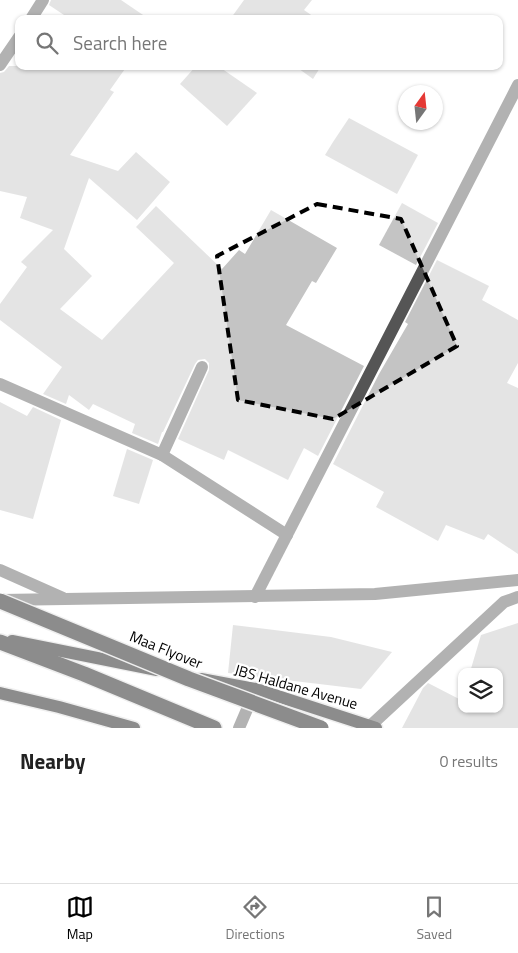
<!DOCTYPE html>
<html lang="en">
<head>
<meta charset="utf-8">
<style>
  :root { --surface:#fff; --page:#f6f6f6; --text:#222; --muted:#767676; --line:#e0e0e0; --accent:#000 }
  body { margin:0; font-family:"Titillium Web",sans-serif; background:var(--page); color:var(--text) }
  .controls { position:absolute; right:15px; bottom:15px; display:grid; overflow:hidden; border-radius:10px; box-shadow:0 1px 4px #0004 }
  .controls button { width:45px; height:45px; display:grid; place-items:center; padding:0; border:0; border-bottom:1px solid var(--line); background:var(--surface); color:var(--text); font:25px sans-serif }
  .compass { position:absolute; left:398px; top:85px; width:45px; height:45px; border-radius:50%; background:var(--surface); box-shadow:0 1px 4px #0004; rotate:15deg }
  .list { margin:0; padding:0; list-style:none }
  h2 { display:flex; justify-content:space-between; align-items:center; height:65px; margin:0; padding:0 20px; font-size:21px }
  h2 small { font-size:16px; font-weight:400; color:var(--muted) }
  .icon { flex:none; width:28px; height:28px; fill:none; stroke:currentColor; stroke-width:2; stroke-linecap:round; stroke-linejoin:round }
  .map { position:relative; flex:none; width:518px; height:728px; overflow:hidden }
  .search { position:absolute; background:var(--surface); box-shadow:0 1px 4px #0004; left:15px; right:15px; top:15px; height:55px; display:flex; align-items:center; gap:12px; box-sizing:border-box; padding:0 18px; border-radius:10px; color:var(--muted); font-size:19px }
  .sheet { height:155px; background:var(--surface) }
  nav { display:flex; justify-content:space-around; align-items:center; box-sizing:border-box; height:70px; border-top:1px solid var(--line); background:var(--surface); font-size:14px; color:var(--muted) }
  nav a { display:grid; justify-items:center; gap:2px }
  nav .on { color:var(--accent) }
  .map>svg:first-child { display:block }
  .building { fill:#c4c4c4 }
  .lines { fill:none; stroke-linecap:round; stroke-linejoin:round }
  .major-casing { stroke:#dbdbdb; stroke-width:15 }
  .highway-casing { stroke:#dbdbdb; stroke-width:18 }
  .minor { stroke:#555; stroke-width:12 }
  .major { stroke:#000; stroke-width:12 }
  .highway { stroke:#000; stroke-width:15 }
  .highway-bridge-casing { stroke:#dbdbdb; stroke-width:18; stroke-linecap:butt }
  .highway-bridge { stroke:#000; stroke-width:15 }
  .marked { fill:none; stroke:#000; stroke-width:4; stroke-dasharray:10 6; stroke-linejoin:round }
  .labels { text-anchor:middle; stroke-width:4.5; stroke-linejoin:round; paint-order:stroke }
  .street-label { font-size:15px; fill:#000; stroke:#fff }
</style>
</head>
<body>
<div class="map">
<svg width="518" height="728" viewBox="0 0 518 728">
  <rect width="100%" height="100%" fill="#fff"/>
  <g class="building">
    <path d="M 51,0 L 121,0 L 149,19 L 70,19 L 49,5 Z"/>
    <path d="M 244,0 L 312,0 L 304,10 L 317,19 L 232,19 L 231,18 Z"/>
    <path d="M 9,66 L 127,66 L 110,90 L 114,92 L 70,155 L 118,171 L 136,152 L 170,182 L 137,220 L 89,178 L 64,249 L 92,276 L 60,309 L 102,340 L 174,263 L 136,227 L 156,206 L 222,269 L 239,250 L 245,254 L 271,210 L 337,248 L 316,283 L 312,281 L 286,325 L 364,366 L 318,456 L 304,448 L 288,480 L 228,450 L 224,460 L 178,439 L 209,370 L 209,363 L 205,359 L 198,360 L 195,364 L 163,432 L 162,432 L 158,444 L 132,433 L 135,424 L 93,404 L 89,410 L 69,395 L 66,404 L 43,394 L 62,367 L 0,320 L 0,304 L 27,267 L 21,262 L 53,230 L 20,218 L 27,197 L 0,191 L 0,73 L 4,72 Z"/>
    <path d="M 196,66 L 218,66 L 257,93 L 227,126 L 180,84 Z"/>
    <path d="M 295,66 L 321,66 L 313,79 Z"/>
    <path d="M 349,118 L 418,155 L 397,194 L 325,155 L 333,142 Z"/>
    <path d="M 402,203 L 438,223 L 416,265 L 379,245 Z"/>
    <path d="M 437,260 L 489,286 L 482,300 L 518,320 L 518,363 L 507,383 L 518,388 L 518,554 L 488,534 L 484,540 L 446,525 L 438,541 L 376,507 L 384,492 L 333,464 L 379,374 L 408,324 L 405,322 Z"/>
    <path d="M 0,402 L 27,416 L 33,407 L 61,420 L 33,519 L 0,510 Z"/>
    <path d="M 127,449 L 153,460 L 139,504 L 113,496 Z"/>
    <path d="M 518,623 L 518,728 L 402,728 L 423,688 L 428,683 L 461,700 L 462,698 L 462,709 L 499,709 L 499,672 L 470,672 L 481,635 Z"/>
    <path d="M 233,625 L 331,637 L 392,652 L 361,689 L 228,673 Z"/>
  </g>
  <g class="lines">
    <g class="major-casing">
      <g id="major">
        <path d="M 12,641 L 157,670"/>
        <path d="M 201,679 L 256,689 L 376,728"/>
        <path d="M 0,693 L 59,707 L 134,728"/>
      </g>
    </g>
    <g class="highway-casing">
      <path id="highway" d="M 0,642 L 84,674 L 214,728"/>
    </g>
    <g class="minor">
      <path d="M 31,19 L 43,0"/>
      <path d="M 0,65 L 19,37"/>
      <path d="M 0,384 L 162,455 L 287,535"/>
      <path d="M 162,455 L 202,367"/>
      <path d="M 0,570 L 63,598"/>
      <path d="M 255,597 L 518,85"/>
      <path d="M 1,600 L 375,594 L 518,580"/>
      <path d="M 239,728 L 254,693"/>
      <path d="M 368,728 L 504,602 L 518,597"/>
    </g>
    <use href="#major" class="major"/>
    <use href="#highway" class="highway"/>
    <g class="highway-bridge-casing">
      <path id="highway-bridge" d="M 0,601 L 189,679 L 321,728"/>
    </g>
    <use href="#highway-bridge" class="highway-bridge"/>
  </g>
  <path d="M0 0H518V728H0ZM 317,204 L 401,219 L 457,346 L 333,419 L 238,400 L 217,256 Z" fill="#fff" fill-opacity=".55" fill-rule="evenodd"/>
  <path class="marked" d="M 317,204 L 401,219 L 457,346 L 333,419 L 238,400 L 217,256 Z"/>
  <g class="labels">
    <g class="street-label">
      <text transform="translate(166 650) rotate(22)" y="5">Maa Flyover</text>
      <text transform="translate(296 687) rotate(16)" y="5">JBS Haldane Avenue</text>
    </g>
  </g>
</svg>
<div class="controls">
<button><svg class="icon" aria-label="layers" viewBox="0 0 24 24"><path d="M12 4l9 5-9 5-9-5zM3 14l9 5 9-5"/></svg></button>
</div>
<svg class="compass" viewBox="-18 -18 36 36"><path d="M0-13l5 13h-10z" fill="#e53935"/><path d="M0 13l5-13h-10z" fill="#767676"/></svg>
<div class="search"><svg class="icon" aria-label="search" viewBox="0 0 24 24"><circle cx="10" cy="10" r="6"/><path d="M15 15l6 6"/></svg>Search here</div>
</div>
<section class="sheet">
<h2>Nearby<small>0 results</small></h2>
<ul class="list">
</ul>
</section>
<nav>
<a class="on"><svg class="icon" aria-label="map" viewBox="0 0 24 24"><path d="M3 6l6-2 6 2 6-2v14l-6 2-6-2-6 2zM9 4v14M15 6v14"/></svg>Map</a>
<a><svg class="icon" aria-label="directions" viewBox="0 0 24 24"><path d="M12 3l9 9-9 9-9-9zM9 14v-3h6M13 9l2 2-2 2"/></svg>Directions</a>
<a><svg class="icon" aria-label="saved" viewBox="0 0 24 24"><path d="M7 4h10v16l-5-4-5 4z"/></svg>Saved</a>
</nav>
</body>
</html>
